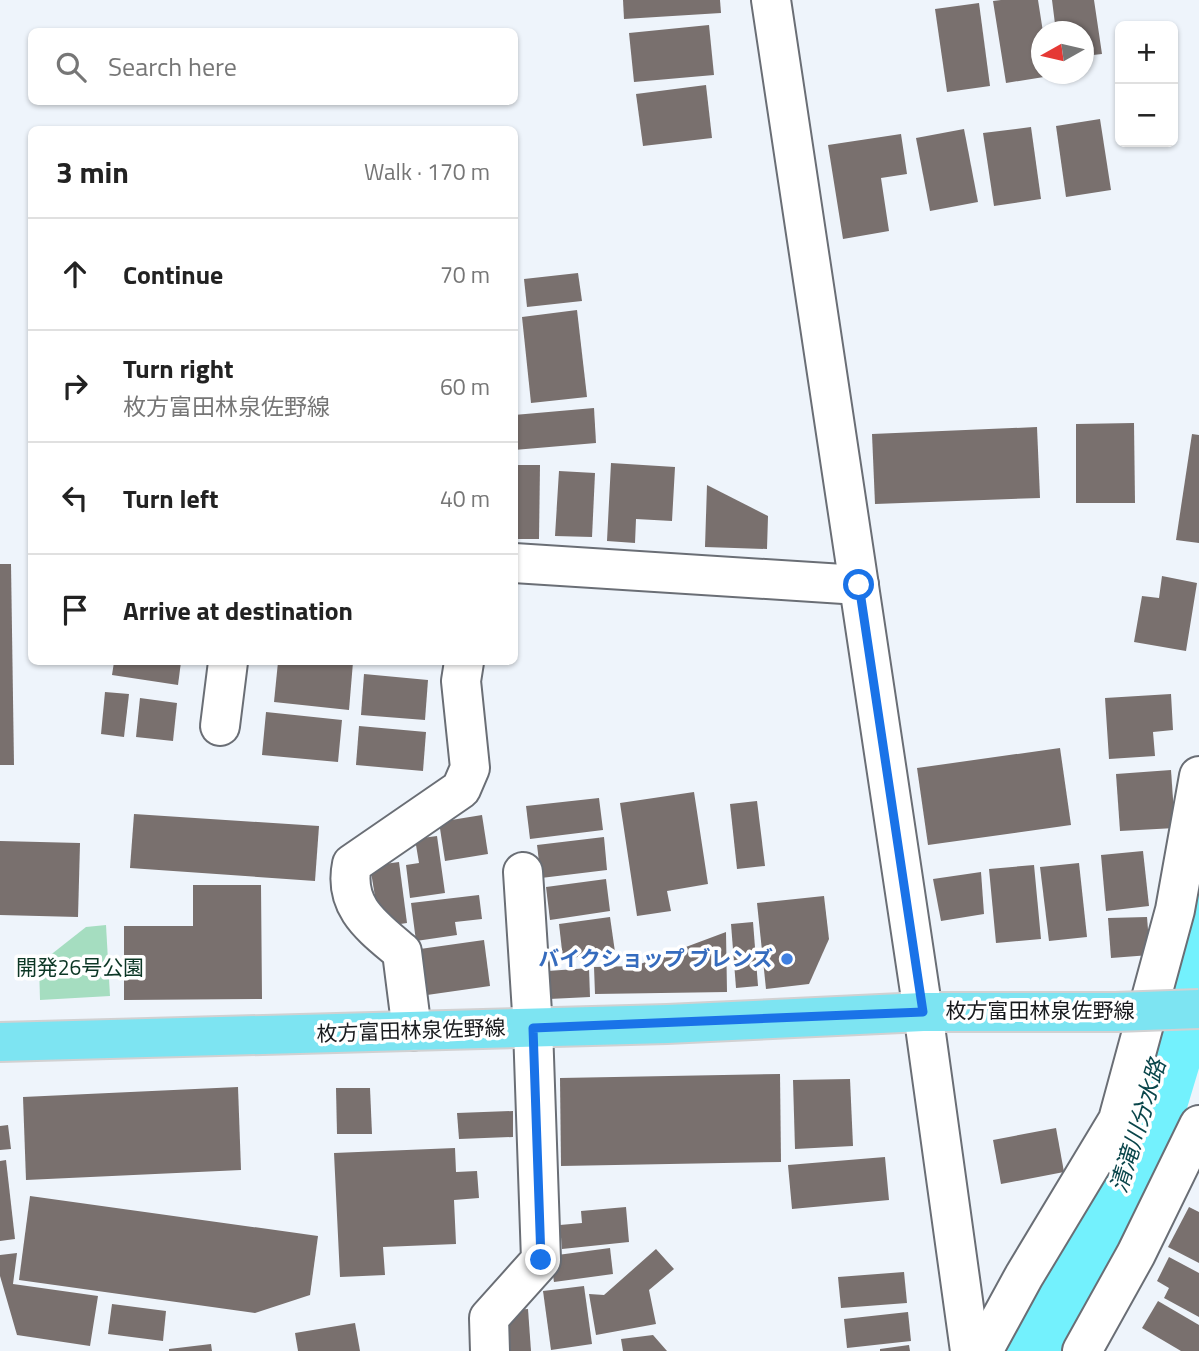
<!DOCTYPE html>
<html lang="en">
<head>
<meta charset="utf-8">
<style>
  :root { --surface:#fff; --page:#f2f2f2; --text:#222; --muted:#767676; --line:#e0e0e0 }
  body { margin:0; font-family:"Titillium Web","Noto Sans JP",sans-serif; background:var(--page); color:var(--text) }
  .controls { position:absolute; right:21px; top:21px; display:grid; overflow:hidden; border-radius:10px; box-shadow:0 2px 5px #0004 }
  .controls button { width:63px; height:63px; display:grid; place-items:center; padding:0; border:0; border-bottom:2px solid var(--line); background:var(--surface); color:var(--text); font:35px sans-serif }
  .compass { position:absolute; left:1031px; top:21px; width:63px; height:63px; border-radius:50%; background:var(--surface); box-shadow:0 2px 5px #0004; rotate:262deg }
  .stop { position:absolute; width:21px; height:21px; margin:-16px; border:5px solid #1a73e8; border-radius:50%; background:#fff }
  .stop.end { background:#1a73e8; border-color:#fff; box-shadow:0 2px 7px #0008 }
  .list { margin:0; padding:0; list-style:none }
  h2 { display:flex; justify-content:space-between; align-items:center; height:91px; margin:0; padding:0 28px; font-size:30px }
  h2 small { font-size:23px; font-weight:400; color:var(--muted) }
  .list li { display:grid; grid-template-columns:46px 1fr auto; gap:21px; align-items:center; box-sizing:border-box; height:112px; padding:0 28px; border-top:2px solid var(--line) }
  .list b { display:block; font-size:26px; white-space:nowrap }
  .list p { margin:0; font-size:23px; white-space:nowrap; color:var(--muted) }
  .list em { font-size:23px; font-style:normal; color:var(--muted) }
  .icon { flex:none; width:38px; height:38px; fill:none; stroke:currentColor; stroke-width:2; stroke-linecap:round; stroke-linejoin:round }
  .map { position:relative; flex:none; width:1199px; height:1351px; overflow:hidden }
  .search { position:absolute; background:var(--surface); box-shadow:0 2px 5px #0004; left:28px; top:28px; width:490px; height:77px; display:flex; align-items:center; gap:18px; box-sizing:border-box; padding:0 24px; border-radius:10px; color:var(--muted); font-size:26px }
  .panel { position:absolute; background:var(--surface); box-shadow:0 2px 5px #0004; left:28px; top:126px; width:490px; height:539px; border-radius:10px }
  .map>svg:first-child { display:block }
  .green { fill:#a5ddc0 }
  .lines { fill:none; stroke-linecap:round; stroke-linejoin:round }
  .river { stroke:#73f1fd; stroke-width:79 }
  .building { fill:#79706e }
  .minor-casing { stroke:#6a6e75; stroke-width:42 }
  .tertiary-casing { stroke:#6a6e75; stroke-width:42 }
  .primary-casing { stroke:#d1d1d2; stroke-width:42 }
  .minor { stroke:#fff; stroke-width:38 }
  .tertiary { stroke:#fff; stroke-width:38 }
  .primary { stroke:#7de4f2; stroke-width:38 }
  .primary-bridge-casing { stroke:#d1d1d2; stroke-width:42; stroke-linecap:butt }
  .primary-bridge { stroke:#7de4f2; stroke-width:38 }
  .route { stroke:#1a73e8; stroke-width:9 }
  .shop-dot { fill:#3f7fe0; stroke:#fff; stroke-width:2.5 }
  .labels { text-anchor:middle; stroke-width:7; stroke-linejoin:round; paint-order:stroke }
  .shop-label { font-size:21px; font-weight:bold; fill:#366cbe; stroke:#fff; text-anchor:end }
  .park-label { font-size:21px; fill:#0c3725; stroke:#fff }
  .street-label { font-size:21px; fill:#181a1d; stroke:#fff }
  .water-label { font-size:23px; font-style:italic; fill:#09454a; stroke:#fff }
</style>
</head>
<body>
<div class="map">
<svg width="1199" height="1351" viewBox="0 0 1199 1351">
  <rect width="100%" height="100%" fill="#eef4fb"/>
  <path class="green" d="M 106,925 L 110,996 L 40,1000 L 39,964 L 86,927 Z"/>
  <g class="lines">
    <path class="river" d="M 1016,1351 L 1120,1194 L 1187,971 L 1199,919"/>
  </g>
  <g class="building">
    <path d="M 623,0 L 720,0 L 721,13 L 624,19 Z"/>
    <path d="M 1001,0 L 1038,0 L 1043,32 L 1042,74 L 1049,74 L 1050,76 L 1006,83 L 993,1 Z"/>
    <path d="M 1052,0 L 1094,0 L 1102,54 L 1084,56 L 1084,32 L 1056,32 Z"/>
    <path d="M 979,3 L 990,86 L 947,92 L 935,9 Z"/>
    <path d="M 709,25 L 714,75 L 634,82 L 629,33 Z"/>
    <path d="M 706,85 L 712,138 L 643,146 L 636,94 Z"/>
    <path d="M 1100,119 L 1111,190 L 1066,197 L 1056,126 Z"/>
    <path d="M 1031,127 L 1041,199 L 994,206 L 983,133 Z"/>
    <path d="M 964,129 L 978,202 L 930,211 L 916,138 Z"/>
    <path d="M 901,134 L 907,174 L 881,178 L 889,231 L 843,239 L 828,145 Z"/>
    <path d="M 578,273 L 582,301 L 527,307 L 524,279 Z"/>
    <path d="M 577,310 L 587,397 L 531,403 L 522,317 Z"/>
    <path d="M 594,408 L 596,443 L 514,450 L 514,415 Z"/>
    <path d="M 1134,423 L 1135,503 L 1076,503 L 1076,424 Z"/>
    <path d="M 1037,427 L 1040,498 L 875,504 L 872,434 Z"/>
    <path d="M 1192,434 L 1199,435 L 1199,543 L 1176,540 Z"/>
    <path d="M 611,463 L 675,467 L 672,521 L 636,519 L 635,543 L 607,541 Z"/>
    <path d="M 514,465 L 540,465 L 539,539 L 514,539 Z"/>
    <path d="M 559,471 L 595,473 L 592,537 L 555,536 Z"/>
    <path d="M 707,485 L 768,516 L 767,549 L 705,547 Z"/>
    <path d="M 0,564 L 11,564 L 14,765 L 0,765 Z"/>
    <path d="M 1162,576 L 1197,583 L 1186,651 L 1134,642 L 1142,596 L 1159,598 Z"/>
    <path d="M 114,662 L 181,662 L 178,685 L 112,675 Z"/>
    <path d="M 278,662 L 353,662 L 349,710 L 274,702 Z"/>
    <path d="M 364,674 L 428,680 L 425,720 L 361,715 Z"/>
    <path d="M 105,692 L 129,694 L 124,737 L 101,734 Z"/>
    <path d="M 1171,694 L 1173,730 L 1153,732 L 1155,756 L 1109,759 L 1105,698 Z"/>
    <path d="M 140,698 L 177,703 L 173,741 L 136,737 Z"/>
    <path d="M 266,712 L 342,720 L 338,762 L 262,755 Z"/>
    <path d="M 359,726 L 426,732 L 423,771 L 356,765 Z"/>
    <path d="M 1060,748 L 1071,825 L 928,845 L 917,768 Z"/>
    <path d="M 1171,770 L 1175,828 L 1120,831 L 1116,774 Z"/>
    <path d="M 694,792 L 708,884 L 667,891 L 671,911 L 637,916 L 620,803 Z"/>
    <path d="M 599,798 L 603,830 L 530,839 L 526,806 Z"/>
    <path d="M 757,801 L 765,866 L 737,869 L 730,804 Z"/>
    <path d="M 134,814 L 319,826 L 315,881 L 130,868 Z"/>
    <path d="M 482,815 L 488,854 L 445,861 L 439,822 Z"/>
    <path d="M 437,836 L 445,893 L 410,898 L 406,865 L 419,863 L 415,839 Z"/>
    <path d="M 604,837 L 607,870 L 541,878 L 537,845 Z"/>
    <path d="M 0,841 L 80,843 L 78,917 L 0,915 Z"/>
    <path d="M 1143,851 L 1149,906 L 1106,911 L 1101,855 Z"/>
    <path d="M 399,862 L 407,923 L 380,927 L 370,866 Z"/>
    <path d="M 1079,863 L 1087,937 L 1049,941 L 1040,867 Z"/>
    <path d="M 1034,865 L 1041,939 L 996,943 L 989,869 Z"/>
    <path d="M 981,872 L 984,914 L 941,921 L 933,879 Z"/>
    <path d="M 606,879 L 610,911 L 550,920 L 546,887 Z"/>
    <path d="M 193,885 L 261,885 L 262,999 L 124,1000 L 124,926 L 193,926 Z"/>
    <path d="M 479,895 L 482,919 L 455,922 L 457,935 L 416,941 L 411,903 Z"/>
    <path d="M 824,896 L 829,939 L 809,984 L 766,989 L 757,903 Z"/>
    <path d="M 610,917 L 615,952 L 563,959 L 559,924 Z"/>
    <path d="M 1147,917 L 1150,955 L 1111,958 L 1108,918 Z"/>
    <path d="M 753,922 L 758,986 L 736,988 L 731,924 Z"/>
    <path d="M 726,932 L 727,992 L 595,994 L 594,967 L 635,966 Z"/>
    <path d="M 484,940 L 490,986 L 427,995 L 420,949 Z"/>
    <path d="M 589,968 L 590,997 L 549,999 L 548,971 Z"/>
    <path d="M 780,1074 L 781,1162 L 561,1166 L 560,1078 Z"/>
    <path d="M 850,1079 L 853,1146 L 795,1149 L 793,1080 Z"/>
    <path d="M 238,1087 L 241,1170 L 26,1180 L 23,1097 Z"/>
    <path d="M 336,1088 L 370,1088 L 372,1134 L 337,1134 Z"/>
    <path d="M 513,1111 L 513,1137 L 459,1139 L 457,1113 Z"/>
    <path d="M 8,1125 L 11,1149 L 0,1150 L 0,1126 Z"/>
    <path d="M 1056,1128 L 1064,1172 L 1001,1184 L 993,1140 Z"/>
    <path d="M 455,1148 L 456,1172 L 477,1171 L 479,1198 L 454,1200 L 456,1244 L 383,1247 L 385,1275 L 340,1277 L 334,1153 Z"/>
    <path d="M 885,1157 L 889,1200 L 792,1209 L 788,1165 Z"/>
    <path d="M 6,1160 L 15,1239 L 0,1241 L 0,1161 Z"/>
    <path d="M 30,1196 L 318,1236 L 310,1295 L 255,1313 L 19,1280 Z"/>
    <path d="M 626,1207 L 629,1242 L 562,1249 L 560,1225 L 582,1223 L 581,1211 Z"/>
    <path d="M 1189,1207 L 1199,1212 L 1199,1263 L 1168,1247 Z"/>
    <path d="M 610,1248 L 613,1274 L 554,1282 L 550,1256 Z"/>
    <path d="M 656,1249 L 674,1269 L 649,1290 L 656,1324 L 596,1335 L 589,1294 L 604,1295 Z"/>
    <path d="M 17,1253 L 13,1284 L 98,1296 L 90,1346 L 17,1335 L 0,1276 L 0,1255 Z"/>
    <path d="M 1169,1257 L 1199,1273 L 1199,1317 L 1164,1298 L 1169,1288 L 1157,1281 Z"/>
    <path d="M 904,1272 L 907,1303 L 841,1308 L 838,1277 Z"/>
    <path d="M 584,1286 L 592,1344 L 551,1350 L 543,1291 Z"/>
    <path d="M 1158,1301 L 1199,1325 L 1199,1351 L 1181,1351 L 1142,1328 Z"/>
    <path d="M 112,1304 L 166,1311 L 163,1341 L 108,1334 Z"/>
    <path d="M 528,1309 L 531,1351 L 502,1351 L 499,1311 Z"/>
    <path d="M 908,1312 L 911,1341 L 847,1348 L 844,1319 Z"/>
    <path d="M 355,1323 L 360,1351 L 298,1351 L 295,1333 Z"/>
    <path d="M 653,1335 L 667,1351 L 623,1351 L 621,1339 Z"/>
    <path d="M 211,1344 L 212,1351 L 169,1351 L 169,1349 Z"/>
    <path d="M 909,1345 L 910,1351 L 880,1351 L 880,1349 Z"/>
  </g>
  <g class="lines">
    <g class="minor-casing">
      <g id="minor">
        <path d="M 514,563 L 859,585"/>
        <path d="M 220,726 L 228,662"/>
        <path d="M 412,1031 L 402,952 C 373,927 343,907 352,864 L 461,789 L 470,768 L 461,681 L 464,662"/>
        <path d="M 490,1351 L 489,1318 L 541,1260 L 533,1028 L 523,872"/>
        <path d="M 983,1351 L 1024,1276 L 1118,1120 L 1175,910 L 1199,776"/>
        <path d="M 1082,1351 L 1136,1254 L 1199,1125"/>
      </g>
    </g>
    <g class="tertiary-casing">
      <path id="tertiary" d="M 771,0 L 923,1012 L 970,1351"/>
    </g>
    <g class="primary-casing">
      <path id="primary" d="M 0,1042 L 667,1024 L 923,1012 L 1116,1012"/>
    </g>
    <use href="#minor" class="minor"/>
    <use href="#tertiary" class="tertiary"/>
    <use href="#primary" class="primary"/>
    <g class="primary-bridge-casing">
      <path id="primary-bridge" d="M 1116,1012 L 1199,1009"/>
    </g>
    <use href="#primary-bridge" class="primary-bridge"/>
  </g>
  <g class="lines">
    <path class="route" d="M 541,1260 L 533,1028 L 923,1012 L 859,585"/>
  </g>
  <circle class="shop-dot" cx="787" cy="959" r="7"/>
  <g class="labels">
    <g class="shop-label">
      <text x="773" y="966">バイクショップ ブレンズ</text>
    </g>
    <g class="park-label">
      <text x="80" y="975">開発26号公園</text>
    </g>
    <g class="street-label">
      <text x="1040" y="1018">枚方富田林泉佐野線</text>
      <text transform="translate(411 1031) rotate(-2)" y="7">枚方富田林泉佐野線</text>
    </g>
    <g class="water-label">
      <text transform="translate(1138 1126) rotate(-73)" y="8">清滝川分水路</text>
    </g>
  </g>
</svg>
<div class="controls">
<button>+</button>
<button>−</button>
</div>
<svg class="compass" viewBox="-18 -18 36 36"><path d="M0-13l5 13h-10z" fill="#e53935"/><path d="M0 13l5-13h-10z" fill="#767676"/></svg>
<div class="stop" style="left:859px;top:585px"></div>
<div class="stop end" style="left:541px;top:1260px"></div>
<div class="search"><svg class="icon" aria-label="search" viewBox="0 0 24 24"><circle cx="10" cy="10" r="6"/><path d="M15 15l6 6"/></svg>Search here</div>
<section class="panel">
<h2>3 min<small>Walk · 170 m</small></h2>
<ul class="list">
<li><svg class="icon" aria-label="ahead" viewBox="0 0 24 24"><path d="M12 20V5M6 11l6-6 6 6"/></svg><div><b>Continue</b></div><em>70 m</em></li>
<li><svg class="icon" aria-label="right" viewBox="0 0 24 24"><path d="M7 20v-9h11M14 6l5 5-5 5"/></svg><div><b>Turn right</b><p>枚方富田林泉佐野線</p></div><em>60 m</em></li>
<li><svg class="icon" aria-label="left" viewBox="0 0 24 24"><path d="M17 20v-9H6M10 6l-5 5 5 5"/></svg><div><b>Turn left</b></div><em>40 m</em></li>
<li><svg class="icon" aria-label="arrive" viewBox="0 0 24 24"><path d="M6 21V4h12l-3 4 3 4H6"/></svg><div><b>Arrive at destination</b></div></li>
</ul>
</section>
</div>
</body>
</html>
